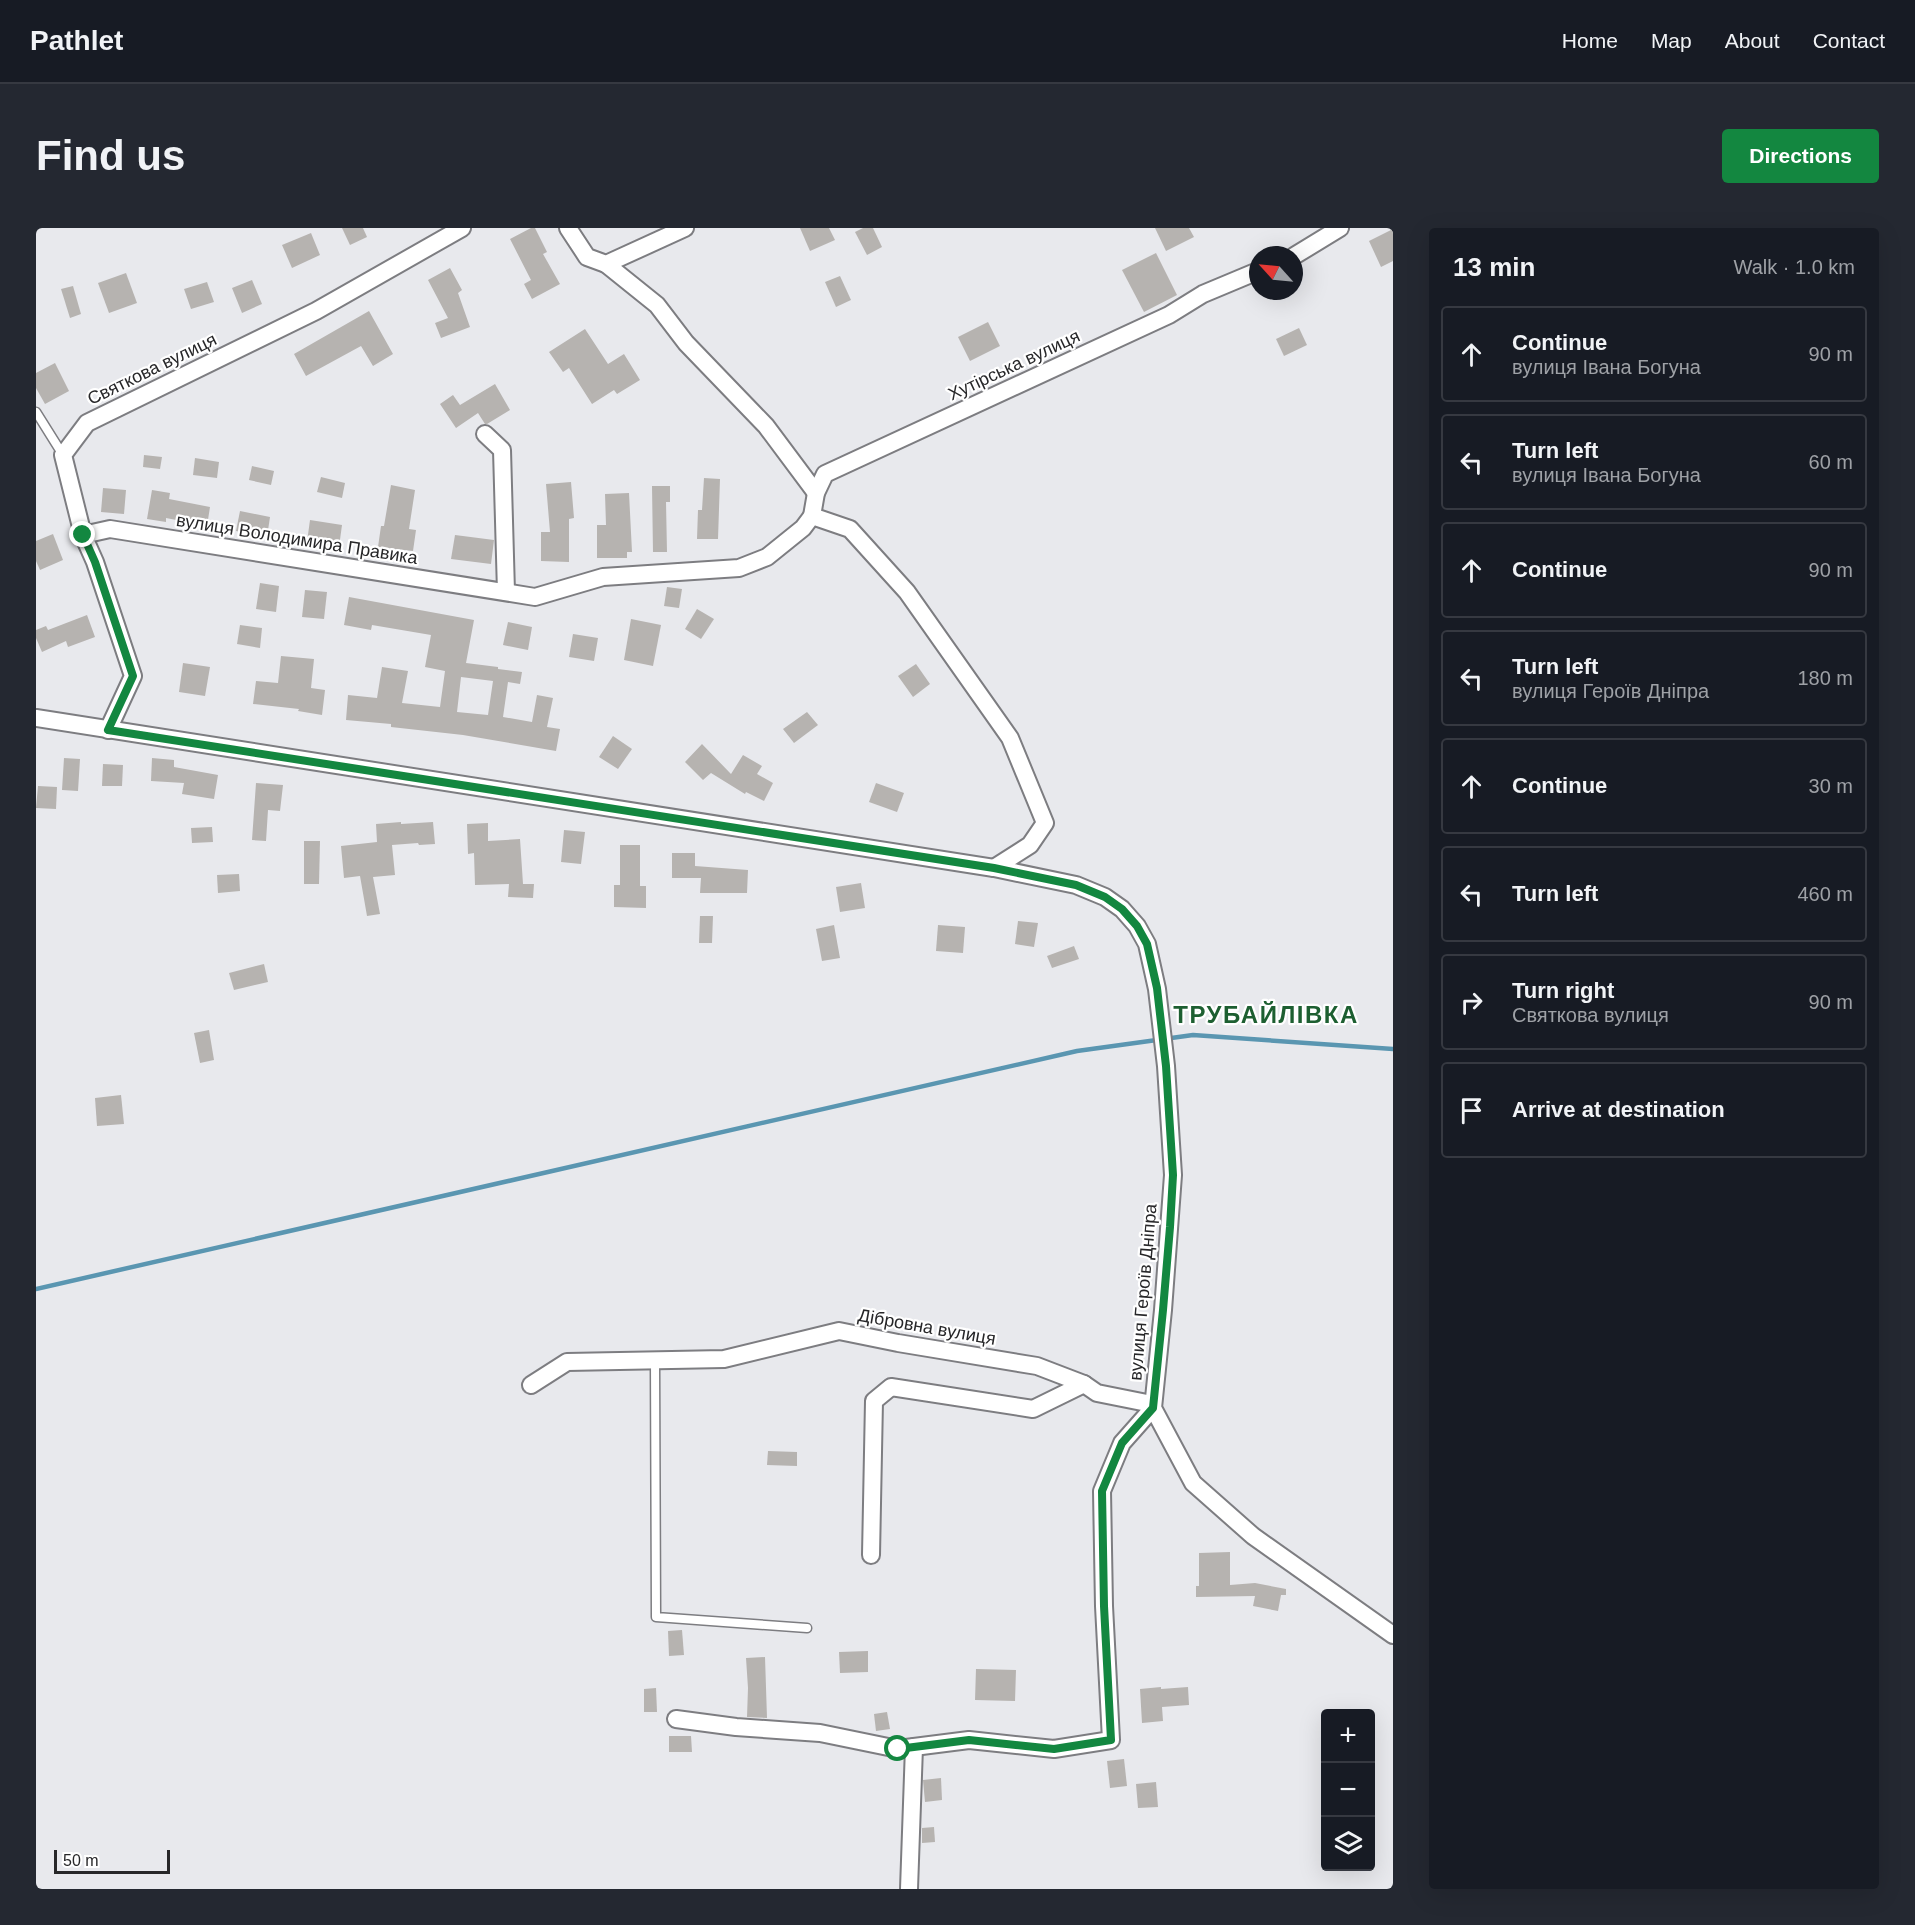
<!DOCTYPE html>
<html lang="en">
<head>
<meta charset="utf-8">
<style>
  :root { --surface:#171b24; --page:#242831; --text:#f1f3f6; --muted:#9ea1a6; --line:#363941; --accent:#138740 }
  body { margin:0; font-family:Arial,sans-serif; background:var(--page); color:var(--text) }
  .controls { position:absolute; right:18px; bottom:18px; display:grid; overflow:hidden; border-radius:6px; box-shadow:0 6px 24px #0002 }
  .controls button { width:54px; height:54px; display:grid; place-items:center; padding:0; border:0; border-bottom:2px solid var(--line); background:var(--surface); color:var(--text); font:30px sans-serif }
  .compass { position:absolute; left:1213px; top:18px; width:54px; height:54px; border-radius:50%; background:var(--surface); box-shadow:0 6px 24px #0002; rotate:297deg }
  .scale { position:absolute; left:18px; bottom:15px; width:116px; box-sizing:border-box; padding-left:6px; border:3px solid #272729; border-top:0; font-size:16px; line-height:21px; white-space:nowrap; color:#272729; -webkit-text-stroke:4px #fff; paint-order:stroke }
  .stop { position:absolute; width:18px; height:18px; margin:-14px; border:4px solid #138740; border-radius:50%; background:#fff }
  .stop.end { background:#138740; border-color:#fff; box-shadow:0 2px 6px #0008 }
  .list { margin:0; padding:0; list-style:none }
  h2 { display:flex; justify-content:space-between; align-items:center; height:78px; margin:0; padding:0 24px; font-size:26px }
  h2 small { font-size:20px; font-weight:400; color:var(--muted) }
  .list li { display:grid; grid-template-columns:39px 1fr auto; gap:18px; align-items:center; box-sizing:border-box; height:96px; margin:0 12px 12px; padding:0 12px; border:2px solid var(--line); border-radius:6px }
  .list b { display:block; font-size:22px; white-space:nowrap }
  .list p { margin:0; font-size:20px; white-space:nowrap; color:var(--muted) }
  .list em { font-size:20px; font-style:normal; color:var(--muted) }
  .icon { flex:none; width:33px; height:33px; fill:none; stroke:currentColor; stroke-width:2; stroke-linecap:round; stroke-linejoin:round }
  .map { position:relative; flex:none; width:1357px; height:1661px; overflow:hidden; border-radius:6px }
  header { display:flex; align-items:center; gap:36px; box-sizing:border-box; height:84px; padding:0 30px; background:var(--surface); border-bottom:2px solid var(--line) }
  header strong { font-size:28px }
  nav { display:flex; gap:33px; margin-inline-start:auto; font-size:21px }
  .intro { display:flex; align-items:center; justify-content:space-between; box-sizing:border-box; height:144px; padding:0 36px }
  h1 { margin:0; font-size:42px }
  .button { padding:15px 27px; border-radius:6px; background:var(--accent); color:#fff; font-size:21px; font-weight:700 }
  main { display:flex; gap:36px; padding:0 36px }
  aside { flex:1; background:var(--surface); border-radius:6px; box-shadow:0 6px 24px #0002 }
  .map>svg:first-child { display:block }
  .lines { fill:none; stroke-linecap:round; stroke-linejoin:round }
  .stream { stroke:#5a96b1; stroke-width:4.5 }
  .building { fill:#b6b3b0; fill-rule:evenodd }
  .lane-casing { stroke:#7d7d81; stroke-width:11 }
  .street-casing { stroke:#7d7d81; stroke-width:20 }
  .lane { stroke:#fff; stroke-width:8 }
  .street { stroke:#fff; stroke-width:16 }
  .route { stroke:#138740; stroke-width:8 }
  .labels { text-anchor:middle; stroke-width:4.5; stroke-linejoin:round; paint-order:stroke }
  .street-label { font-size:18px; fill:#272729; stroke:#fff }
  .district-label { font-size:24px; font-weight:bold; letter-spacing:1.5px; fill:#1d5f31; stroke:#fff }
</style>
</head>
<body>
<header>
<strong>Pathlet</strong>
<nav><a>Home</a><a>Map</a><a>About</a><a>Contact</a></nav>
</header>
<div class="intro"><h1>Find us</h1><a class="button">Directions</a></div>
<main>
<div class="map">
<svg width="1357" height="1661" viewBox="0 0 1357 1661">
  <rect width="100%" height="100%" fill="#e8e9ed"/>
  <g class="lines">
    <path class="stream" d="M 0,1061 L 1041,823 L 1157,807 L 1357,821"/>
  </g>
  <g class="building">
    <path d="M 306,0 L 327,0 L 331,9 L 314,17 Z"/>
    <path d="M 495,0 L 499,0 L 511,24 L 507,26 L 524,56 L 496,71 L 488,56 L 495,52 L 474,11 Z"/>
    <path d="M 764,0 L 793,0 L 799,12 L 774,23 Z"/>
    <path d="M 827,0 L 837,0 L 846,19 L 831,27 L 819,4 Z"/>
    <path d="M 1119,0 L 1153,0 L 1158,9 L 1130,23 Z"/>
    <path d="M 1357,1 L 1357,33 L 1345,39 L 1333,13 Z"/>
    <path d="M 275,5 L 284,27 L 256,40 L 246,17 Z"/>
    <path d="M 1120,25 L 1141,67 L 1108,84 L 1086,42 Z"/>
    <path d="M 414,40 L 426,62 L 422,65 L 434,99 L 405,110 L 399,95 L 412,90 L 392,52 Z"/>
    <path d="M 90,45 L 101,75 L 73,85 L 62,55 Z"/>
    <path d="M 804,48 L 815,72 L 800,79 L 789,54 Z"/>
    <path d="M 216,52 L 226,76 L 206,85 L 196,60 Z"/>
    <path d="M 171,54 L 178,74 L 155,81 L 148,61 Z"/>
    <path d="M 37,58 L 45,86 L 34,90 L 25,61 Z"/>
    <path d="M 333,83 L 357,126 L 337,138 L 325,118 L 270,148 L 258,126 Z"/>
    <path d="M 952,94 L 964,118 L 934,133 L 922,109 Z"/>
    <path d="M 1263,100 L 1271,117 L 1248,128 L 1240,111 Z"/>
    <path d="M 549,101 L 572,136 L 588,126 L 604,152 L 581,166 L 578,162 L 556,176 L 533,140 L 527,144 L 513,124 Z"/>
    <path d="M 19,135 L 33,163 L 9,176 L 0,160 L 0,145 Z"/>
    <path d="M 459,156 L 474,182 L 451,196 L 449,196 L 442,185 L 420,200 L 404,176 L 417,167 L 424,177 Z"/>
    <path d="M 108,227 L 126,229 L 124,241 L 107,239 Z"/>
    <path d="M 159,230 L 183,234 L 181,250 L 157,247 Z"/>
    <path d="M 216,238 L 238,243 L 235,257 L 213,252 Z"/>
    <path d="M 285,249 L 309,255 L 306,270 L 281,264 Z"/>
    <path d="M 668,250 L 684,251 L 682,311 L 661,311 L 662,282 L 666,282 Z"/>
    <path d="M 535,254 L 538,290 L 533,291 L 533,334 L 505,333 L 505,304 L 514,304 L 510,256 Z"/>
    <path d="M 355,257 L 379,262 L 373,301 L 380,302 L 377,323 L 342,319 L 345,298 L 348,298 Z"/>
    <path d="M 616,258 L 634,258 L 634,274 L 630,274 L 631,324 L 617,324 Z"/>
    <path d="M 67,260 L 90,262 L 88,286 L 65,284 Z"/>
    <path d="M 116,262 L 134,265 L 133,271 L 174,279 L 171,298 L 130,290 L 130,294 L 111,291 Z"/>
    <path d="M 593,265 L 596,324 L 591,324 L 591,330 L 561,330 L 561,297 L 570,297 L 569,266 Z"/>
    <path d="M 204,283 L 234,289 L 231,309 L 200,303 Z"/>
    <path d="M 274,292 L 306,297 L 303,319 L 271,314 Z"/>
    <path d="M 17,306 L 27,332 L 4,342 L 0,333 L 0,313 Z"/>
    <path d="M 419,307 L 458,312 L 455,336 L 415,331 Z"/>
    <path d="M 224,355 L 243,358 L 240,384 L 220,381 Z"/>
    <path d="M 631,359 L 646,361 L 643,380 L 628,378 Z"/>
    <path d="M 269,362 L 291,364 L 288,391 L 266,389 Z"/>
    <path d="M 313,369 L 438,392 L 430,435 L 462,439 L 462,441 L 486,444 L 484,456 L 472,454 L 467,489 L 496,494 L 501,467 L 517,470 L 511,499 L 524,501 L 520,523 L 427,507 L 355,499 L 355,496 L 310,492 L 312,467 L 341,470 L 346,439 L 372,443 L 366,475 L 404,479 L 409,443 L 389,439 L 395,407 L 336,397 L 335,402 L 308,397 ZM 425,449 L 457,453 L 452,487 L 421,484 Z"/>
    <path d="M 661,381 L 678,391 L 665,411 L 649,401 Z"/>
    <path d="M 51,387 L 59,409 L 32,419 L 30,413 L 6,424 L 0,410 L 0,402 L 10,398 L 12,402 Z"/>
    <path d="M 595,391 L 625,397 L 617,438 L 588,432 Z"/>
    <path d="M 472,394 L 496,399 L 492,422 L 467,417 Z"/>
    <path d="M 204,397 L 226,400 L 224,420 L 201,416 Z"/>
    <path d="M 537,406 L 562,410 L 558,433 L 533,429 Z"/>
    <path d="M 245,428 L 278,431 L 275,460 L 289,462 L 286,487 L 262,483 L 263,481 L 217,476 L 220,453 L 242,455 Z"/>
    <path d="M 147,435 L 174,439 L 169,468 L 143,464 Z"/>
    <path d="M 880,436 L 894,456 L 877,469 L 862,448 Z"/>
    <path d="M 771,484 L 782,497 L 758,515 L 747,501 Z"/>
    <path d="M 577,508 L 596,521 L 582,541 L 563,529 Z"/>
    <path d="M 666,516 L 695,546 L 707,527 L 726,538 L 721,546 L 737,555 L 728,573 L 710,564 L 709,566 L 675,545 L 667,552 L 649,534 Z"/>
    <path d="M 28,530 L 44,531 L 42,563 L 26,562 Z"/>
    <path d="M 116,530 L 138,532 L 138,539 L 182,547 L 178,571 L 146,566 L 148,555 L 115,553 Z"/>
    <path d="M 67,536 L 87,537 L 86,558 L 66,558 Z"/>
    <path d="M 220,555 L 247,557 L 244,583 L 232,582 L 230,613 L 216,612 Z"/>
    <path d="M 840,555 L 868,565 L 861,584 L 833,574 Z"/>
    <path d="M 2,558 L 21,559 L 20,581 L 0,580 Z"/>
    <path d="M 365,594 L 365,596 L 397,594 L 399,616 L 383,617 L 382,615 L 356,617 L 359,647 L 337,649 L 344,686 L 331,688 L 324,648 L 308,650 L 305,618 L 341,614 L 340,596 Z"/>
    <path d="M 452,595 L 452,613 L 484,611 L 487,656 L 498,656 L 497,670 L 472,669 L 473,656 L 439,657 L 438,625 L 432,626 L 431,596 Z"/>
    <path d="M 176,599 L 177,614 L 156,615 L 155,600 Z"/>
    <path d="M 528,602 L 549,604 L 545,636 L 525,634 Z"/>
    <path d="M 268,613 L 284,613 L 283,656 L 268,656 Z"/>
    <path d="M 584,617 L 604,617 L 604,658 L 610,658 L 610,680 L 578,679 L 578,657 L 584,657 Z"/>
    <path d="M 636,625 L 659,625 L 659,638 L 712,642 L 711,665 L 664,665 L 665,650 L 636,650 Z"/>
    <path d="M 203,646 L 204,663 L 182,665 L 181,647 Z"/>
    <path d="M 825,655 L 829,680 L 804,684 L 800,659 Z"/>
    <path d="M 664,688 L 677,688 L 676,715 L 663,715 Z"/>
    <path d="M 982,693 L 1002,695 L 998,719 L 979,716 Z"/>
    <path d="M 798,697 L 804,730 L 786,733 L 780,701 Z"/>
    <path d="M 902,697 L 929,699 L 927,725 L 900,723 Z"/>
    <path d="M 1038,718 L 1043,731 L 1016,740 L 1011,728 Z"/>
    <path d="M 228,736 L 232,754 L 198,762 L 193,745 Z"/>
    <path d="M 173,802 L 178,832 L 164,835 L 158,805 Z"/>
    <path d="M 85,867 L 88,896 L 61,898 L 59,870 Z"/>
    <path d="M 732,1223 L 761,1224 L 761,1238 L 731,1237 Z"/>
    <path d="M 1194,1324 L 1194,1357 L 1219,1355 L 1250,1361 L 1250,1367 L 1245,1367 L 1242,1383 L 1217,1378 L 1219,1368 L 1160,1369 L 1160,1358 L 1163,1358 L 1163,1325 Z"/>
    <path d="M 646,1402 L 648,1427 L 633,1428 L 632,1403 Z"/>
    <path d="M 832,1423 L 832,1444 L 804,1445 L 803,1424 Z"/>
    <path d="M 729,1429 L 731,1490 L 711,1489 L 712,1460 L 710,1430 Z"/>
    <path d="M 940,1441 L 980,1442 L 979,1473 L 939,1472 Z"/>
    <path d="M 1125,1459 L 1125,1461 L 1152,1459 L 1153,1477 L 1126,1479 L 1127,1493 L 1106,1495 L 1104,1461 Z"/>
    <path d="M 620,1460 L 621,1484 L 608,1484 L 608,1461 Z"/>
    <path d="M 851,1484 L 854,1501 L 840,1503 L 838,1486 Z"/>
    <path d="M 633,1508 L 655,1508 L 656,1524 L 633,1524 Z"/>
    <path d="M 1088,1531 L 1091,1558 L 1074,1560 L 1071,1533 Z"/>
    <path d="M 905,1550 L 906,1572 L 889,1574 L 887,1552 Z"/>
    <path d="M 1120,1554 L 1122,1579 L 1102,1580 L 1100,1556 Z"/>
    <path d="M 898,1599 L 899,1614 L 886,1615 L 886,1600 Z"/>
  </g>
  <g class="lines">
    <g class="lane-casing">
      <g id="lane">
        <path d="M 0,184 L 27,227"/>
        <path d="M 619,1133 L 620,1389 L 771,1400"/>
      </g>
    </g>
    <g class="street-casing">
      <g id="street">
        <path d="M 532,0 L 551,29 L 570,36 L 649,0"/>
        <path d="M 1258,28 L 1304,0"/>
        <path d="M 570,36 L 621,77 L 650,115 L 730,198 L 780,265"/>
        <path d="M 449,206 L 466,222 L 470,364"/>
        <path d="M 776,288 L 780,265 L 789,246 L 1133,87 L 1167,66 L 1222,43"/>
        <path d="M 47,307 L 74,301 L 499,369 L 567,349 L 703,340 L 731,329 L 767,300 L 776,288 L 814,301 L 871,364 L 974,510 L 1009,595 L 994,617 L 958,640"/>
        <path d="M 0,490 L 958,640 L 1040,657 L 1069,669 L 1086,681 L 1101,698 L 1111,716 L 1121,761 L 1130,838 L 1137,947 L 1127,1082 L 1117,1180 L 1157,1255 L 1217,1308 L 1357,1407"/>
        <path d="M 72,502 L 97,448 L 59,334 L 47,307 L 27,227 L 51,195 L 280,83 L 426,0"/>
        <path d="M 495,1157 L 531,1134 L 688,1131 L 803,1103 L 862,1115 L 1001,1138 L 1048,1156 L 1061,1165 L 1116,1176"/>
        <path d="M 835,1327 L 838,1173 L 855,1159 L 997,1181 L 1048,1156"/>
        <path d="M 640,1491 L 700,1499 L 784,1505 L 862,1521 L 933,1512 L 1018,1521 L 1075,1512 L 1068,1378 L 1066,1263 L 1086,1215 L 1117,1180"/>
        <path d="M 873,1661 L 878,1519"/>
      </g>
    </g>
    <use href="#lane" class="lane"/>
    <use href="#street" class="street"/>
  </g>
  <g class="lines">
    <path class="route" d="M 47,307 L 59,334 L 97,448 L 72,502 L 958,640 L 1040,657 L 1069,669 L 1086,681 L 1101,698 L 1111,716 L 1121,760 L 1130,838 L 1137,947 L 1134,999 L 1127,1082 L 1117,1180 L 1086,1215 L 1066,1263 L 1068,1378 L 1075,1512 L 1018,1521 L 933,1512 L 862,1521"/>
  </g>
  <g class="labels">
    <g class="street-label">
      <text transform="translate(978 137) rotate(-25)" y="6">Хутірська вулиця</text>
      <text transform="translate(116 141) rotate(-26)" y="6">Святкова вулиця</text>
      <text transform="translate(261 311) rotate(9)" y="6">вулиця Володимира Правика</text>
      <text transform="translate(1107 1064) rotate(-85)" y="6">вулиця Героїв Дніпра</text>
      <text transform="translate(891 1099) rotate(10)" y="6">Дібровна вулиця</text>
    </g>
    <g class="district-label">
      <text x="1230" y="795">ТРУБАЙЛІВКА</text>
    </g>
  </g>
</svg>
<div class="controls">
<button>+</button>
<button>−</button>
<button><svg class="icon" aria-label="layers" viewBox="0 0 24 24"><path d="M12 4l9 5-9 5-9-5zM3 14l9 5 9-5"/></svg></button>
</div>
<svg class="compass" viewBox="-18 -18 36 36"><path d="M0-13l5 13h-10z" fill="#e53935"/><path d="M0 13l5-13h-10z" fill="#9ea1a6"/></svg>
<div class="scale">50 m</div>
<div class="stop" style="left:862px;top:1521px"></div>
<div class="stop end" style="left:47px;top:307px"></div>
</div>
<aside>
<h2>13 min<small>Walk · 1.0 km</small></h2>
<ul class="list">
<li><svg class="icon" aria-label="ahead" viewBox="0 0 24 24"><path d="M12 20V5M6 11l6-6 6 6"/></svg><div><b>Continue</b><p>вулиця Івана Богуна</p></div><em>90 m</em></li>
<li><svg class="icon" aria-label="left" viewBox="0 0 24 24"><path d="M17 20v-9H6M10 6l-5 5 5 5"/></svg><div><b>Turn left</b><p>вулиця Івана Богуна</p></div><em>60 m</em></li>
<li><svg class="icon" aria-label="ahead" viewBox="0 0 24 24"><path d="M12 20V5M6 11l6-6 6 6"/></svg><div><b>Continue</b></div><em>90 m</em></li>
<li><svg class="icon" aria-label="left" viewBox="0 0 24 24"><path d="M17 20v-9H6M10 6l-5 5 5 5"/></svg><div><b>Turn left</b><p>вулиця Героїв Дніпра</p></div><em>180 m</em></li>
<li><svg class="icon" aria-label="ahead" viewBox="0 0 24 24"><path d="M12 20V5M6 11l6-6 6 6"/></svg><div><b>Continue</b></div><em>30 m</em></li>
<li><svg class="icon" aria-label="left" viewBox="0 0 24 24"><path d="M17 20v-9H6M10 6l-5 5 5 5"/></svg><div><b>Turn left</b></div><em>460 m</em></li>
<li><svg class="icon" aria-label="right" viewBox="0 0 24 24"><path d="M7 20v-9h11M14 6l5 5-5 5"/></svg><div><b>Turn right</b><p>Святкова вулиця</p></div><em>90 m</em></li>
<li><svg class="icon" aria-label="arrive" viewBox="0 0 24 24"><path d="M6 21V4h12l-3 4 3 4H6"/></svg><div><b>Arrive at destination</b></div></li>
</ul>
</aside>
</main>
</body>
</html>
